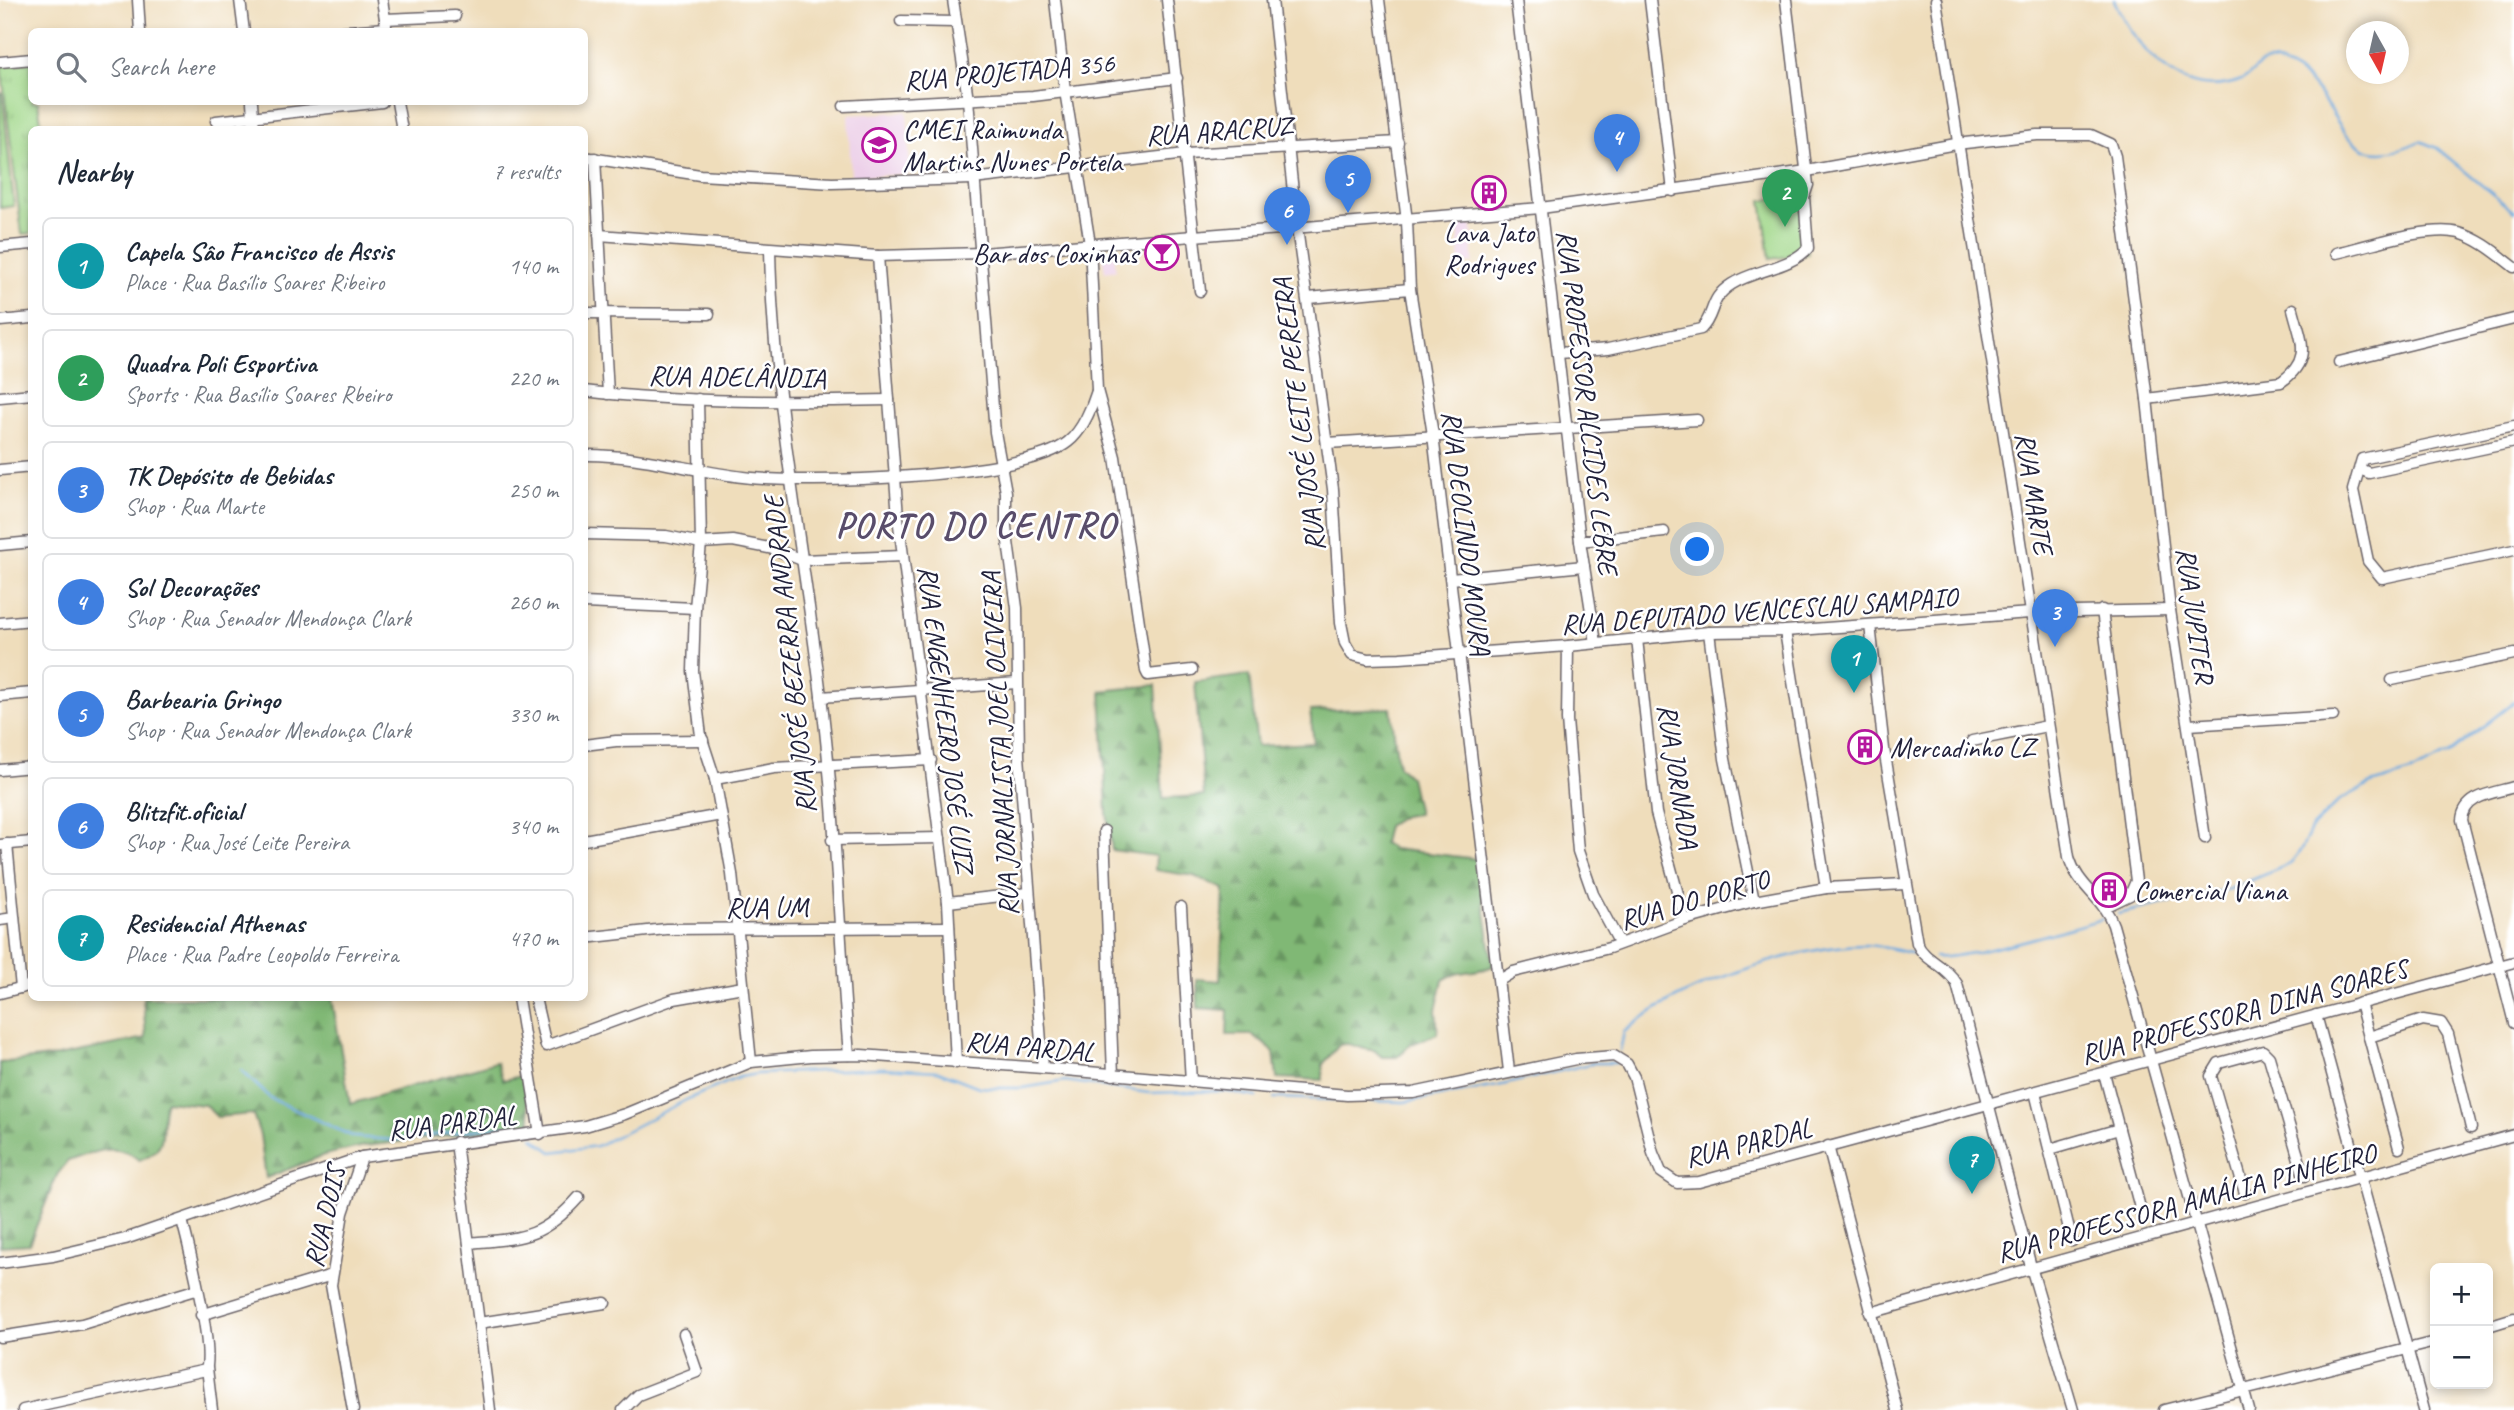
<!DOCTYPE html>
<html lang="en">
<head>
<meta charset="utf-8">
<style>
  :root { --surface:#fff; --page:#f2f2f3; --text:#1f2937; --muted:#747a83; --line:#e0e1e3; --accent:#ea580c }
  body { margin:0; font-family:Caveat,sans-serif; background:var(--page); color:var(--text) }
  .controls { position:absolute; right:21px; bottom:21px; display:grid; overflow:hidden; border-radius:10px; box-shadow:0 4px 10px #0003 }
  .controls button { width:63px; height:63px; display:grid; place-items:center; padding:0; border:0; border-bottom:2px solid var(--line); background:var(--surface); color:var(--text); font:35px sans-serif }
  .compass { position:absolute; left:2346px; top:21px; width:63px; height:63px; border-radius:50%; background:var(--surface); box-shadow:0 4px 10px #0003; rotate:172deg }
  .you { position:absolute; left:1698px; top:550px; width:24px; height:24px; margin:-18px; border:5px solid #fff; border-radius:50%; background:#1a73e8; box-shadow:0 0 0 10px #1a73e833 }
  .badge { display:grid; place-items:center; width:46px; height:46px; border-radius:50%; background:var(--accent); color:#fff; font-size:23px; font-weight:700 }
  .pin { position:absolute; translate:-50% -58px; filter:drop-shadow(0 2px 4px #0008) }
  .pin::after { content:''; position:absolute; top:37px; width:24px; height:21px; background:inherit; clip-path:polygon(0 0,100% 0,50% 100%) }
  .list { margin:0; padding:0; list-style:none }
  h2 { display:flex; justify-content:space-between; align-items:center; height:91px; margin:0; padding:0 28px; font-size:30px }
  h2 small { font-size:23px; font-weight:400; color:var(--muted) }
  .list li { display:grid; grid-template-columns:46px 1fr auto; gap:21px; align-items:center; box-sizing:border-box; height:98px; margin:0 14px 14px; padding:0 14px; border:2px solid var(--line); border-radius:10px }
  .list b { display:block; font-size:26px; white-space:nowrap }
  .list p { margin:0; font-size:23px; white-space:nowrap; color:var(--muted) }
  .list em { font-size:23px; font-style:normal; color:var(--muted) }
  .icon { flex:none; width:38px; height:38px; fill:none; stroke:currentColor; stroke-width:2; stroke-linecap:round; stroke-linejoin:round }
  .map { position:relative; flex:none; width:2514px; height:1410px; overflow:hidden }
  .search { position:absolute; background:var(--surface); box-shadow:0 4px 10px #0003; left:28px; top:28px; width:560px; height:77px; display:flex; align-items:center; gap:18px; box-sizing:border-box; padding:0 24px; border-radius:10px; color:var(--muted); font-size:26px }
  .panel { position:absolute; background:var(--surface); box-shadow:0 4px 10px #0003; left:28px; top:126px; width:560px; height:875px; border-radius:10px }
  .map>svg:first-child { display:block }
  .built { fill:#edd1e9 }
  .forest { fill:url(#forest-firs); stroke:#516d58; stroke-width:2 }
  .park { fill:url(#park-tufts); stroke:#617c62; stroke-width:2 }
  .garden { fill:#a0d789; stroke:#617c62; stroke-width:2 }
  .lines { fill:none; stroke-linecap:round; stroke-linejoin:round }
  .stream { stroke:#6eaadf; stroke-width:2.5 }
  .street-casing { stroke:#6a6368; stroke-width:13 }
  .street { stroke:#fff; stroke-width:10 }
  .labels { text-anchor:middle; stroke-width:5; stroke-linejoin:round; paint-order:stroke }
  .street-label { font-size:28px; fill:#22223b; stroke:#fff }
  .poi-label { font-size:28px; fill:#22223b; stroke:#fff; text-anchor:start }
  .district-label { font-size:35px; font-weight:bold; letter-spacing:2px; fill:#594d6b; stroke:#fff }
</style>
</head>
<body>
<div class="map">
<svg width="2514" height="1410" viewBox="0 0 2514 1410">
  <defs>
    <pattern id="forest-firs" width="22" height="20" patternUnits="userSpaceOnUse" patternTransform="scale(1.75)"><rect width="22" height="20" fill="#80b875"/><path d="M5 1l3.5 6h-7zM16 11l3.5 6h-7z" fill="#689561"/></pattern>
    <pattern id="park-tufts" width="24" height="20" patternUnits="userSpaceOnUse" patternTransform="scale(1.75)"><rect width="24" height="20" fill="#a0d789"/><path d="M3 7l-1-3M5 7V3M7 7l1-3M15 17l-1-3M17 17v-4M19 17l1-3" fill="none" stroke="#8ab877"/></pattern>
  </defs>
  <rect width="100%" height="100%" fill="#fff"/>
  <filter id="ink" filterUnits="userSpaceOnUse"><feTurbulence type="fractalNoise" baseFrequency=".0143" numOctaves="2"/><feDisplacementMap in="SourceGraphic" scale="14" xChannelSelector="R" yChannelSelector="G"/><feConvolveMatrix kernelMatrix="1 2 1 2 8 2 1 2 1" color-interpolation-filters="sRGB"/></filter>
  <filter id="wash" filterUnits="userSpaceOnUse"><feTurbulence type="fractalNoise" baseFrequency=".00686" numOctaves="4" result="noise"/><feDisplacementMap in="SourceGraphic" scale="28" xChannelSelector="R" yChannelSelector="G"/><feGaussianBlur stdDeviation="1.57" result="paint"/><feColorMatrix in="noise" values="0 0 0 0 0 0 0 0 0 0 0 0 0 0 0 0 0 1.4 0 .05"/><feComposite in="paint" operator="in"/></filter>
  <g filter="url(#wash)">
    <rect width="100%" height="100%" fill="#efddbb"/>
    <g class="built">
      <path d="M 907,112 L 910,174 L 851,177 L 848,115 Z"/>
      <path d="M 1458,224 L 1472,224 L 1473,263 L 1460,263 Z"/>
      <path d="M 1114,251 L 1116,270 L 1105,272 L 1102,252 Z"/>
    </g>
    <g class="forest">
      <path d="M 1249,675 L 1257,746 L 1314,743 L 1310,711 L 1391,708 L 1398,766 L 1410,777 L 1418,814 L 1403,816 L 1387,826 L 1383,843 L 1393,849 L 1477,859 L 1493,966 C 1476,974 1458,969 1443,980 L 1436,1010 L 1438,1034 L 1411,1044 L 1397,1057 L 1382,1057 L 1374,1050 C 1361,1051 1353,1041 1339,1045 L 1323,1064 L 1323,1080 L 1277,1078 L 1274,1052 L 1253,1035 L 1227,1035 L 1228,1010 L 1198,1008 L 1197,979 L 1220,981 L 1224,889 L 1194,876 L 1155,870 L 1156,856 L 1112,850 L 1107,813 L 1101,691 L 1156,685 L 1163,798 L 1204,796 L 1195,682 Z"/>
      <path d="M 143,998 L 332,998 L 350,1104 L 496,1062 L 503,1080 L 522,1076 L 532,1126 L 365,1146 L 324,1155 L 266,1178 L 260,1135 L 253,1114 L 217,1117 L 205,1105 L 166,1101 C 156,1126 175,1147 139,1160 C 117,1141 93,1152 68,1161 L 57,1175 L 29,1244 L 0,1246 L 0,1063 L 58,1056 L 146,1038 Z"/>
    </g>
    <path class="park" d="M 31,62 L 32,102 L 38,102 L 42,129 L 32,130 L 31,233 L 22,234 L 1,66 Z"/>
    <g class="garden">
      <path d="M 0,93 L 2,93 L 14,206 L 0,208 Z"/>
      <path d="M 1800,195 L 1808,254 L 1770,259 L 1762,200 Z"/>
    </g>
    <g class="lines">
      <g class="stream">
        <path d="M 2114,0 C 2136,48 2180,102 2239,81 C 2257,75 2254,56 2280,64 C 2346,85 2330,185 2420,141 L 2437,148 L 2514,212"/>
        <path d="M 2118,914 L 2230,889 L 2290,864 L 2302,848 L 2312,827 L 2340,800 L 2369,785 L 2414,771 L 2448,754 L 2514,702"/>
        <path d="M 1934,957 C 1960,961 2071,928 2102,919"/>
        <path d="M 1620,1051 L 1624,1032 C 1678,986 1792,947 1863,945 C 1883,945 1901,952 1921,955"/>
        <path d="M 241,1070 L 270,1098 L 354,1137 L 393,1140 L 505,1126 L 527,1130"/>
        <path d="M 1274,1098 L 1404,1102 L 1498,1086 L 1594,1063 L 1616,1063"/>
        <path d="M 533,1138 L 552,1152 L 597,1146 L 688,1099 L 740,1077 L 757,1074 L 883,1068 L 938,1071 L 979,1087 L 992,1088 L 1023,1088 L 1065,1081 L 1149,1093 L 1223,1091 L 1257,1097"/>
      </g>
    </g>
  </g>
  <g filter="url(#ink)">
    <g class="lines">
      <g class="street-casing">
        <g id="street">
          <path d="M 138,0 L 140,32"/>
          <path d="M 240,0 L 244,32"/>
          <path d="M 382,0 L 386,25"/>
          <path d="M 953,0 L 968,99 L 995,432 L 1006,492 L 1006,527 L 1017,608 L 1019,756 L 1043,1068"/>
          <path d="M 1055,0 L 1065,91 L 1090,244 L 1097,390 L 1115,457 L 1146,671 L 1148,675 L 1192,670"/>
          <path d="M 1167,0 L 1200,291"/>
          <path d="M 1272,0 L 1297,228 L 1333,489 L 1341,623 L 1345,643 L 1352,655 L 1368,659 L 1400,658 L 1568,646 L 1709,632 L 1785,631 L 2030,613 L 2170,610"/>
          <path d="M 1379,0 L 1407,221 L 1410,289 L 1433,435 L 1509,1071"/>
          <path d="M 1516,0 L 1580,541 L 1596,643"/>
          <path d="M 1650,0 L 1673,191"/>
          <path d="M 1936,0 L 2069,857 C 2077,886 2104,898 2113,925 L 2249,1410"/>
          <path d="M 385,19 L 455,16"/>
          <path d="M 901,21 L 955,22"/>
          <path d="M 334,32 L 386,28"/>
          <path d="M 0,62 L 32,59"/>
          <path d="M 252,102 L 254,130"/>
          <path d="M 397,102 L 402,130"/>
          <path d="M 844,106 L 1033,96 L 1177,78"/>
          <path d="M 216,121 L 382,102"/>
          <path d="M 584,157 L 700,175 L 832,183 L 973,179 L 1186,154 L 1398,142"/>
          <path d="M 595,158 L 608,394"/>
          <path d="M 599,235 L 878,256 L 982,253 L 1541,208 L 1807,171 L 1956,144 L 2037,135 L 2091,135 L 2111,144 L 2115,156 L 2147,399 L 2170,610 L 2205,838"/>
          <path d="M 0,247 L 32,244"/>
          <path d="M 770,250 C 773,400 803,548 821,696 C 836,814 839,936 849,1055"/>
          <path d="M 2336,253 C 2368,246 2428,225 2459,233 C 2480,239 2497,254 2514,267"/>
          <path d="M 878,256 L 898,517 L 948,902 L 956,1063"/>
          <path d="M 1308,298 L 1410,289"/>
          <path d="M 584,313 L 709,314"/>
          <path d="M 0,321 L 32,318"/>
          <path d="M 1559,353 L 1608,349 L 1701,329 C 1716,314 1708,299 1732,284 C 1754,270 1791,268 1808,248 L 1804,197 L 1808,185 L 1786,0"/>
          <path d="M 2339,362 L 2514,319"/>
          <path d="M 584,391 C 686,403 788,402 889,400"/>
          <path d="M 0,397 L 32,394"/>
          <path d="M 698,399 L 701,543 L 695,608 L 693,671 L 701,736 L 715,779 L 732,874 L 751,1062"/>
          <path d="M 2147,399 L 2281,382 C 2313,359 2301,341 2293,309"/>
          <path d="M 2514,426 L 2362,459 L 2353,490 L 2368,561 L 2382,578 L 2514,550"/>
          <path d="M 1327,443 L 1697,420"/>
          <path d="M 584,455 C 635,454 693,471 743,477 C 803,485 1024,478 1068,442 C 1082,431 1092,407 1097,391"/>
          <path d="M 2360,469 L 2369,473 L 2514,442"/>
          <path d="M 0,470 L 32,467"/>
          <path d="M 584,534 L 666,536 L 701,543 L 733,541 L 774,549 L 802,560 L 903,556"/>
          <path d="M 1580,541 L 1664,532"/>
          <path d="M 0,545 L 32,542"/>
          <path d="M 1451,579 L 1584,566"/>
          <path d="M 584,603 L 695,608"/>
          <path d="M 2102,610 L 2136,881 L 2130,895 L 2105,907"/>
          <path d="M 0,623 L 32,620"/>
          <path d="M 1870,625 L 1884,749 L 1917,943 C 1924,961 1946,965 1957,984 L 2031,1267 L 2073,1410"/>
          <path d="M 1785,631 L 1826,888"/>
          <path d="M 1709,632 L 1725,759 L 1754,901"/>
          <path d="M 1637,639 L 1656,813 L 1685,920"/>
          <path d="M 1568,646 L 1567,720 L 1578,851 L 1593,894 L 1619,942"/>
          <path d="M 2392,680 L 2514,654"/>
          <path d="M 0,696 L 32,693"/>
          <path d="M 821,697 L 1017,683"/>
          <path d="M 2189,725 L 2333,716"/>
          <path d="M 1972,741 L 2047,726"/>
          <path d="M 584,745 L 616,741 L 703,740"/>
          <path d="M 0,770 L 32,767"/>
          <path d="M 715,779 L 774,768 L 931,760"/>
          <path d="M 2514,787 C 2494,793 2464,795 2462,820 L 2514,1023"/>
          <path d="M 1104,831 L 1113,1075"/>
          <path d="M 584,840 L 721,815"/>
          <path d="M 832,840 L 940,838"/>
          <path d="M 7,844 L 21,988"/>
          <path d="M 0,845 L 32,842"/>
          <path d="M 948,902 L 1028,893"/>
          <path d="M 1181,907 L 1191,1082"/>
          <path d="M 0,920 L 14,918"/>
          <path d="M 584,938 L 666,929 L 949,927"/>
          <path d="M 1500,980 L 1513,972 L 1609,948 L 1685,920 L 1754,901 L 1826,888 L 1905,884"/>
          <path d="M 0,993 L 32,985"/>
          <path d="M 518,998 L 540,1134"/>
          <path d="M 535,998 L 546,1046 L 674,999 L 743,987"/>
          <path d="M 2360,1003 L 2369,1037"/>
          <path d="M 2316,1015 L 2424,1410"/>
          <path d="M 2104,1073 L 2143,1219"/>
          <path d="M 2035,1092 L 2072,1241"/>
          <path d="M 456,1142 L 490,1410"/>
          <path d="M 1828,1146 L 1897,1410"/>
          <path d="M 2399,1148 L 2369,1037 L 2423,1020 L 2441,1023 L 2448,1034 L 2471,1128"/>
          <path d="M 2050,1149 L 2119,1129"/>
          <path d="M 2245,1193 L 2211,1076 L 2219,1063 L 2263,1051 L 2269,1057 L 2304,1176"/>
          <path d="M 469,1243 C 523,1238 542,1239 579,1197"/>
          <path d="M 0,1263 L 53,1256 L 125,1239 L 362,1157 L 585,1126 L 625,1114 L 751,1062 L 811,1056 L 861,1055 L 1043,1068 L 1347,1095 L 1413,1093 L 1576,1059 L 1614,1056 L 1627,1064 L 1634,1077 L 1653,1153 L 1661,1172 L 1677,1183 L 1699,1182 L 2514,962"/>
          <path d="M 1870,1313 L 2514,1135"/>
          <path d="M 201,1315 L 332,1275"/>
          <path d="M 479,1323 L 605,1303"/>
          <path d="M 2488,1326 L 2514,1318"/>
          <path d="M 0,1337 L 82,1324 L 198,1289"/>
          <path d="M 207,1368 L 212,1410"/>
          <path d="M 23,1410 L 206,1370 C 214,1347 189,1247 182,1220"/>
          <path d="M 353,1410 L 331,1285 L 343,1213 L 362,1157"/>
          <path d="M 623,1410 L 638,1395 L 697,1372 L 684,1334"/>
          <path d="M 2164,1410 L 2435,1342"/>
        </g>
      </g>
      <use href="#street" class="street"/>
    </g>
  </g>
  <defs>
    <g id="school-ring" transform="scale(1.75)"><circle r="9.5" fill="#fff" stroke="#b5179e" stroke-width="1.5"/><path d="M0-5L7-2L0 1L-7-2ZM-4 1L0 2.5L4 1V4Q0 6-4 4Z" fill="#b5179e"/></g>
    <g id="building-ring" transform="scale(1.75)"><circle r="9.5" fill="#fff" stroke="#b5179e" stroke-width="1.5"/><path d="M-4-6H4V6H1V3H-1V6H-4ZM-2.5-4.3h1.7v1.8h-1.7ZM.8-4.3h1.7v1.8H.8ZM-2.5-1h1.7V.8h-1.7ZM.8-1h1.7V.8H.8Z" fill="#b5179e"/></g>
    <g id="bar-ring" transform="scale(1.75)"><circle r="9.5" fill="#fff" stroke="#b5179e" stroke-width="1.5"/><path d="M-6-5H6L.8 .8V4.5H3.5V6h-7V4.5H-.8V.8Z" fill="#b5179e"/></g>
  </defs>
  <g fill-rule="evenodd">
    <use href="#school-ring" x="879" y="145"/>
    <use href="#building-ring" x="1489" y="193"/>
    <use href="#bar-ring" x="1162" y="253"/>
    <use href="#building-ring" x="1865" y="747"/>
    <use href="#building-ring" x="2109" y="890"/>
  </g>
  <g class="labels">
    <g class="street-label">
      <text transform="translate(1009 71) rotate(-5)" y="10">RUA PROJETADA 356</text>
      <text transform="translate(1219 130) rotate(-4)" y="10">RUA ARACRUZ</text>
      <text transform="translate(737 376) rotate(1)" y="10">RUA ADELÂNDIA</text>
      <text transform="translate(1588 402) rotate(83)" y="10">RUA PROFESSOR ALCIDES LEBRE</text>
      <text transform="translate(1298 415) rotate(-97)" y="10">RUA JOSÉ LEITE PEREIRA</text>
      <text transform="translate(2035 493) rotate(81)" y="10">RUA MARTE</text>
      <text transform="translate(1467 533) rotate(83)" y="10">RUA DEOLINDO MOURA</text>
      <text transform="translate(1759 610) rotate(-4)" y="10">RUA DEPUTADO VENCESLAU SAMPAIO</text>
      <text transform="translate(2196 615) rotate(82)" y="10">RUA JUPITER</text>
      <text transform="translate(789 655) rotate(-96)" y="10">RUA JOSÉ BEZERRA ANDRADE</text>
      <text transform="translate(947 719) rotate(83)" y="10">RUA ENGENHEIRO JOSÉ LUIZ</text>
      <text transform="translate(999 744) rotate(-93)" y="10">RUA JORNALISTA JOEL OLIVEIRA</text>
      <text transform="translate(1679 776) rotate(81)" y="10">RUA JORNADA</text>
      <text transform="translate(1694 899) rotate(-16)" y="10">RUA DO PORTO</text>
      <text x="767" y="917">RUA UM</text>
      <text transform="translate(2244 1011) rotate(-15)" y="10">RUA PROFESSORA DINA SOARES</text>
      <text transform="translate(1030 1046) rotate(5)" y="10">RUA PARDAL</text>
      <text transform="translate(452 1122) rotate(-7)" y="10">RUA PARDAL</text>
      <text transform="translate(1748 1142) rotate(-14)" y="10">RUA PARDAL</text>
      <text transform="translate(2186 1202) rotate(-15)" y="10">RUA PROFESSORA AMÁLIA PINHEIRO</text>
      <text transform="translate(324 1216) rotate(-77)" y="10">RUA DOIS</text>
    </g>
    <g class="poi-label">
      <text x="903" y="139">CMEI Raimunda<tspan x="903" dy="32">Martins Nunes Portela</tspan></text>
      <text x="1489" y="242" text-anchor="middle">Lava Jato<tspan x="1489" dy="32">Rodrigues</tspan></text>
      <text x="1138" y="263" text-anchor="end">Bar dos Coxinhas</text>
      <text x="1890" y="757">Mercadinho LZ</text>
      <text x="2134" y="900">Comercial Viana</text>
    </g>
    <g class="district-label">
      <text x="976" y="537">PORTO DO CENTRO</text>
    </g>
  </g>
</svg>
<div class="controls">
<button>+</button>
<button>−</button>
</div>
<svg class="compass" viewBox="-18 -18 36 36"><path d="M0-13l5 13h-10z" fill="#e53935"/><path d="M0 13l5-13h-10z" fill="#747a83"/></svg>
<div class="you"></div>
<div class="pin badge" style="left:1854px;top:693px;background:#0f9aa8">1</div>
<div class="pin badge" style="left:1785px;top:227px;background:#2e9e5b">2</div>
<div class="pin badge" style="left:2055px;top:647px;background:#3f7fe0">3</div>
<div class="pin badge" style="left:1617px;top:172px;background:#3f7fe0">4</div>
<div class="pin badge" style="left:1348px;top:213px;background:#3f7fe0">5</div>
<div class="pin badge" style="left:1287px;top:245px;background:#3f7fe0">6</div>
<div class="pin badge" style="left:1972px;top:1194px;background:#0f9aa8">7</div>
<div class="search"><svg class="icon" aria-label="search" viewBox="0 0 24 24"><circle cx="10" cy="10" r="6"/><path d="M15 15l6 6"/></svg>Search here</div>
<section class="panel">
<h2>Nearby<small>7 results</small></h2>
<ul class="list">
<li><span class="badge" style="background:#0f9aa8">1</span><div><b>Capela Sâo Francisco de Assis</b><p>Place · Rua Basílio Soares Ribeiro</p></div><em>140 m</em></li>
<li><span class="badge" style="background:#2e9e5b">2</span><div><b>Quadra Poli Esportiva</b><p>Sports · Rua Basílio Soares Rbeiro</p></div><em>220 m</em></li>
<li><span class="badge" style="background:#3f7fe0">3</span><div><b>TK Depósito de Bebidas</b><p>Shop · Rua Marte</p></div><em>250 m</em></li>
<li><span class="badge" style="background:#3f7fe0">4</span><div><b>Sol Decorações</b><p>Shop · Rua Senador Mendonça Clark</p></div><em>260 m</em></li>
<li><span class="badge" style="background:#3f7fe0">5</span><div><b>Barbearia Gringo</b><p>Shop · Rua Senador Mendonça Clark</p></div><em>330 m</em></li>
<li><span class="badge" style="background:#3f7fe0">6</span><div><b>Blitzfit.oficial</b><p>Shop · Rua José Leite Pereira</p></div><em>340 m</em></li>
<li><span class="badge" style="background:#0f9aa8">7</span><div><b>Residencial Athenas</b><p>Place · Rua Padre Leopoldo Ferreira</p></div><em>470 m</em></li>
</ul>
</section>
</div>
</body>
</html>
